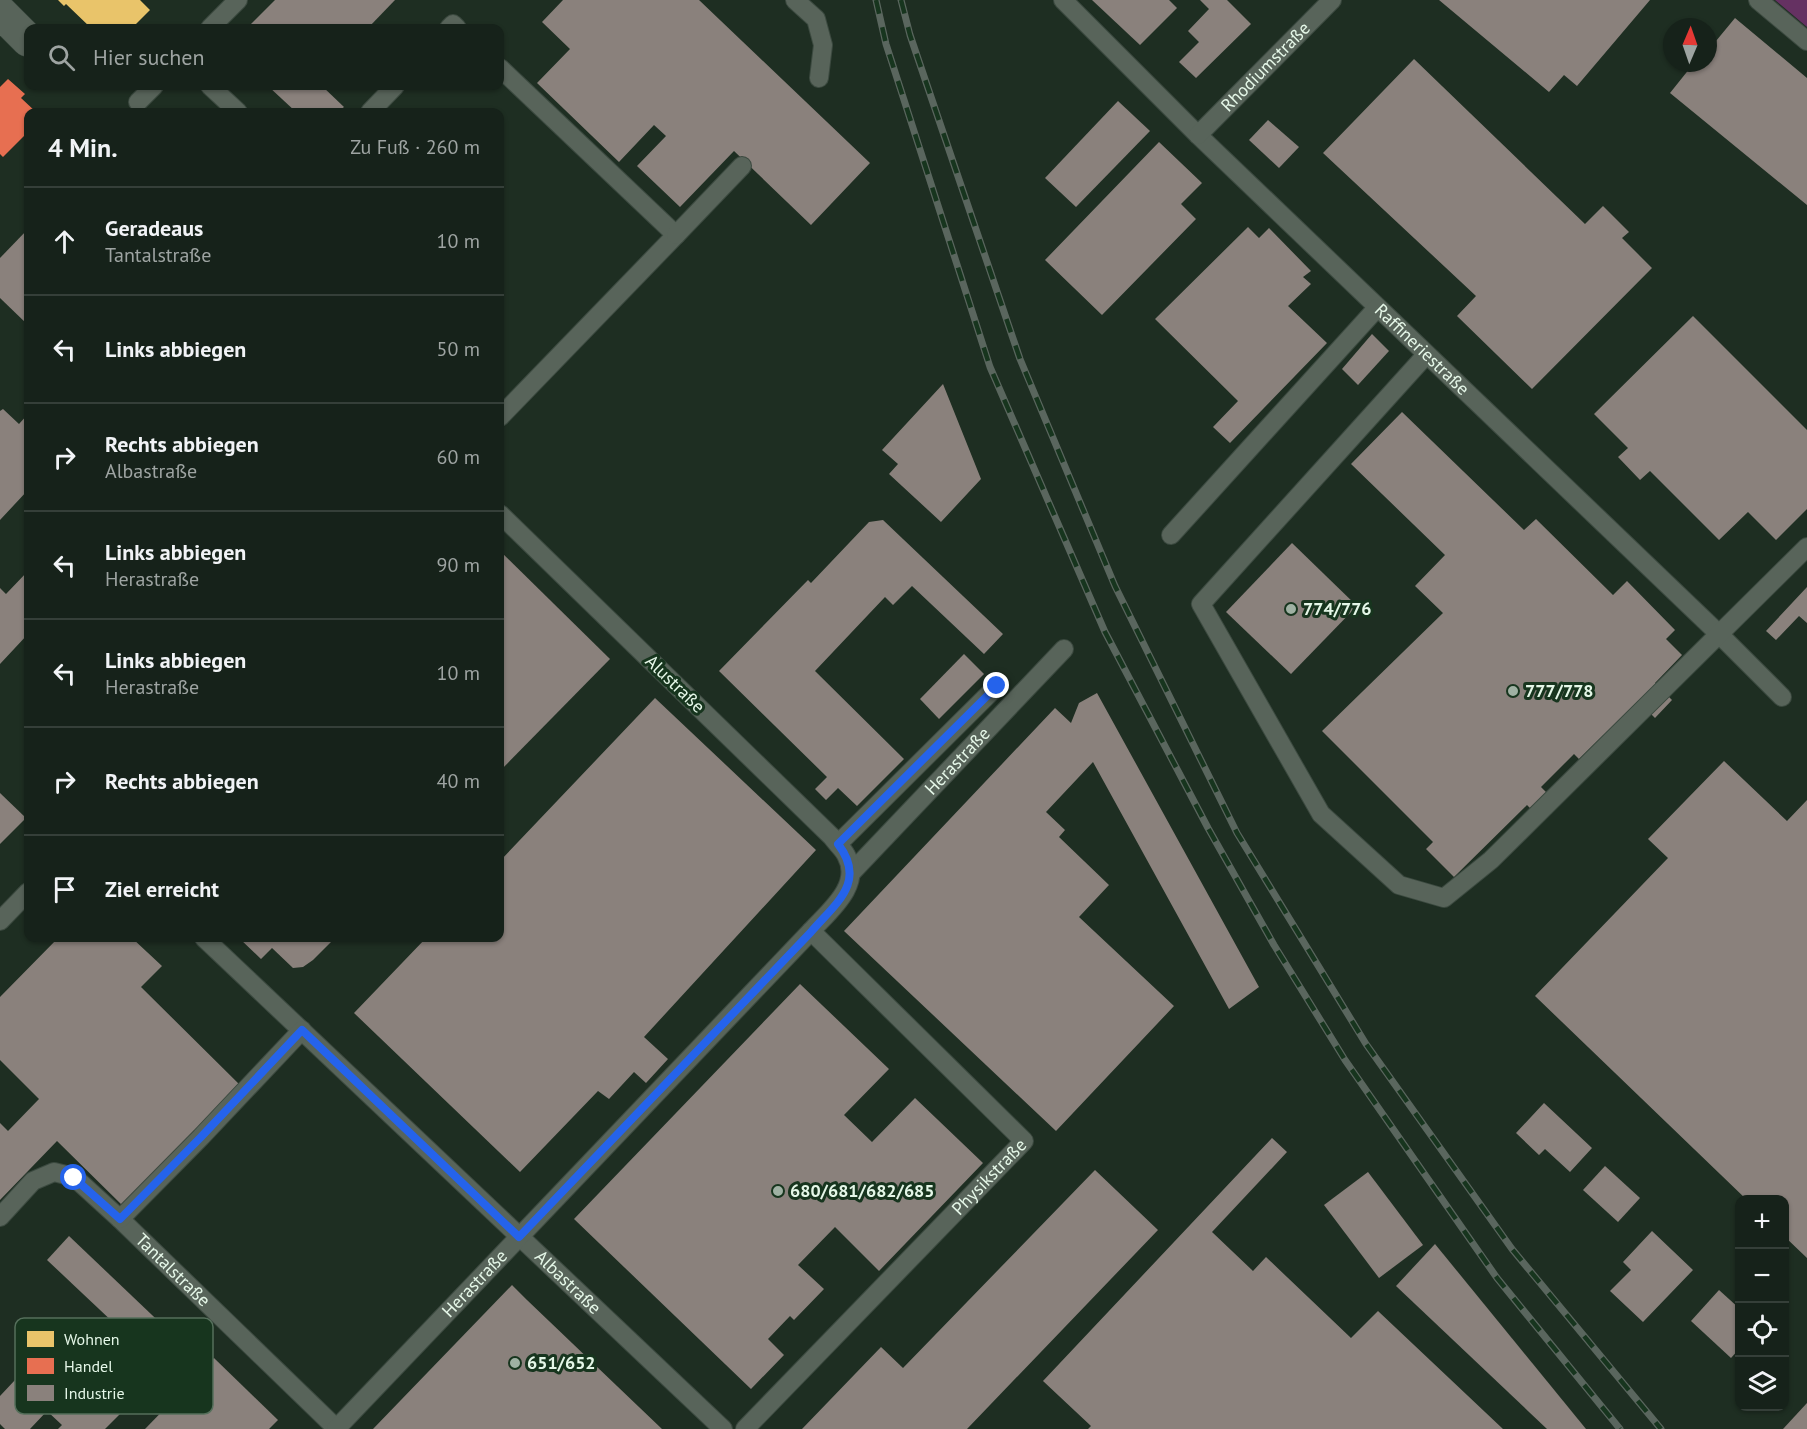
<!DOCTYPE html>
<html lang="de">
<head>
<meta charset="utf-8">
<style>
  :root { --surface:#16221a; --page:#232f27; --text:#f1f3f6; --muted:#9ea4a2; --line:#353f39 }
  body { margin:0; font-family:"PT Sans",sans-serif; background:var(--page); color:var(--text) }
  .controls { position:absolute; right:18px; bottom:18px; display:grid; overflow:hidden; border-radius:12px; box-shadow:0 2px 4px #0004 }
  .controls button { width:54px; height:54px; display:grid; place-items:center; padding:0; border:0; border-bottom:2px solid var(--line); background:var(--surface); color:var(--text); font:30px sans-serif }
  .compass { position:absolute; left:1663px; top:18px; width:54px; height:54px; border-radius:50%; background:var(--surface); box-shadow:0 2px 4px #0004; rotate:2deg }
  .stop { position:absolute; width:18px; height:18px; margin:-14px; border:4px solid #2563eb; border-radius:50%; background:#fff }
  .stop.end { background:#2563eb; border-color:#fff; box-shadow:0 2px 6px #0008 }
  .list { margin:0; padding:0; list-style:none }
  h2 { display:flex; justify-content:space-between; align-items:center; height:78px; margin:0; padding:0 24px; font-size:26px }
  h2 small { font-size:20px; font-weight:400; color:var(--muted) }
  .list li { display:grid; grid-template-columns:39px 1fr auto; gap:18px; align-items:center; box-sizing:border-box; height:108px; padding:0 24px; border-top:2px solid var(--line) }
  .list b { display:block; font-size:22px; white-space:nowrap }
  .list p { margin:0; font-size:20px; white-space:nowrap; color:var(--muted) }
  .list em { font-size:20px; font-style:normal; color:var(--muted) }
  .icon { flex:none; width:33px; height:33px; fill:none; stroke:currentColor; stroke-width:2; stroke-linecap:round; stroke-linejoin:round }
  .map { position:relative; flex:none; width:1807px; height:1429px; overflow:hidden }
  .search { position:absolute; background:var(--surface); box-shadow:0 2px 4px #0004; left:24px; top:24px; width:480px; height:66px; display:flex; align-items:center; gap:15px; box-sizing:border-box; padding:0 21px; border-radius:12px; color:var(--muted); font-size:22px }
  .panel { position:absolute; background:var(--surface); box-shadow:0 2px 4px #0004; left:24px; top:108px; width:480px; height:834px; border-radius:12px }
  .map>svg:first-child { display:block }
  .green { fill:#653162 }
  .homes { fill:#e9c46a }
  .shops { fill:#e76f51 }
  .industry { fill:#8a817c }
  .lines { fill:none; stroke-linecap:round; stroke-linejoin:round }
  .lane-casing { stroke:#3c4a40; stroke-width:20 }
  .street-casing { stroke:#3c4a40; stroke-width:34 }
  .lane { stroke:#58645a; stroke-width:18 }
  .street { stroke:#58645a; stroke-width:33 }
  .rail-casing { stroke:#5a665e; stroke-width:7 }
  .rail { stroke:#17351e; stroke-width:4.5; stroke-dasharray:14; stroke-linecap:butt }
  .route { stroke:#2563eb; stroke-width:8 }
  .poi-dot { fill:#9fb1a3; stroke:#17351e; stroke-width:2 }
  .labels { text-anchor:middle; stroke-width:6; stroke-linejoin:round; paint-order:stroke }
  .street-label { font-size:18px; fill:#e5f7e8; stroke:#17351e }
  .poi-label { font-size:18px; font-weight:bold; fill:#e5f7e8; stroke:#17351e; text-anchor:start }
  .key { fill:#17351e; stroke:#556f5b; stroke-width:1.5 }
  .key-label { font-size:16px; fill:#e5f7e8 }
</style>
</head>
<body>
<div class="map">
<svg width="1807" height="1429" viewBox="0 0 1807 1429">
  <rect width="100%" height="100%" fill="#1e2e22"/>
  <path class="green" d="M 1775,0 L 1807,0 L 1807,27 Z"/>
  <path class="homes" d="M 58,0 L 140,0 L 150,10 L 132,28 L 91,28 L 66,4 L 64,6 Z"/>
  <path class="shops" d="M 8,79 L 25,94 L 21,98 L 36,112 L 28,112 L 28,132 L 3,157 L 0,154 L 0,87 Z"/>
  <g class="industry">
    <path d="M 275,0 L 395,0 L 368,28 L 247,28 Z"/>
    <path d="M 563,0 L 699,0 L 870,163 L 811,225 L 734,151 L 680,207 L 637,166 L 666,136 L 654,125 L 619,162 L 537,83 L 570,49 L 542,22 Z"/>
    <path d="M 1092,0 L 1169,0 L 1177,8 L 1140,45 Z"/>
    <path d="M 1200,0 L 1227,0 L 1251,24 L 1196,78 L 1179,62 L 1199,42 L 1188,31 L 1209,9 Z"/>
    <path d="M 1439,0 L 1650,0 L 1577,86 L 1564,75 L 1549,92 Z"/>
    <path d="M 1735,18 L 1807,78 L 1807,205 L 1670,93 L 1690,68 L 1684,63 L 1708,63 L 1708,35 L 1716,41 Z"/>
    <path d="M 1414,59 L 1585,224 L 1603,206 L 1629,232 L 1622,238 L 1652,268 L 1532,389 L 1457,316 L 1476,296 L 1323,153 Z"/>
    <path d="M 268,86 L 322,86 L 344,107 L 338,112 L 296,112 Z"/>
    <path d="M 1118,101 L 1150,131 L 1076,207 L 1045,178 Z"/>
    <path d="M 1268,120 L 1299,147 L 1279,168 L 1249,140 Z"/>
    <path d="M 1159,142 L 1202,183 L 1181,204 L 1196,219 L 1102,315 L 1045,260 Z"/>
    <path d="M 1248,227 L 1259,238 L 1269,228 L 1311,271 L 1303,277 L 1311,284 L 1288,306 L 1327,343 L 1230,443 L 1213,427 L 1238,401 L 1155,319 Z"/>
    <path d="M 28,229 L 28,325 L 0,298 L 0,258 Z"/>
    <path d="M 1693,316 L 1807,430 L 1807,509 L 1776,540 L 1748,512 L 1719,540 L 1650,471 L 1640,480 L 1618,457 L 1628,448 L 1594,414 Z"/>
    <path d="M 1372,334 L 1389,351 L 1358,385 L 1342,369 Z"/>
    <path d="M 943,384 L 981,479 L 941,522 L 889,474 L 898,464 L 882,450 Z"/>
    <path d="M 3,409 L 19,424 L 28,414 L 28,490 L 0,520 L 0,411 Z"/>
    <path d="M 1402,412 L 1524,530 L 1536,519 L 1613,595 L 1627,581 L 1675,630 L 1666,639 L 1682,655 L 1655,683 L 1672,700 L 1655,718 L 1638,701 L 1579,759 L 1574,754 L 1541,787 L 1548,794 L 1532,810 L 1527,805 L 1454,877 L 1426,849 L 1433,842 L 1322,731 L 1443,613 L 1415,586 L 1445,555 L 1351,464 Z"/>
    <path d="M 883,520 L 1003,634 L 984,654 L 912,586 L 893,605 L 885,597 L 815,671 L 904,759 L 857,806 L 838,788 L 826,800 L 815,789 L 827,777 L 719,671 L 808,580 L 811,583 L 869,522 Z"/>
    <path d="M 1292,543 L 1357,606 L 1291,674 L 1226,612 Z"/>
    <path d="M 500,551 L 610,659 L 500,771 Z"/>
    <path d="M 28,571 L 28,634 L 0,664 L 0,588 L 6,594 Z"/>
    <path d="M 1807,587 L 1807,623 L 1799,616 L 1776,640 L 1766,631 Z"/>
    <path d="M 964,654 L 984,674 L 939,719 L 920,699 Z"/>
    <path d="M 1097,693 L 1259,987 L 1229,1009 L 1093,762 L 1046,812 L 1065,830 L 1059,837 L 1109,885 L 1079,917 L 1174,1006 L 1056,1131 L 844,931 L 1055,708 L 1071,723 L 1079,703 Z"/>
    <path d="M 655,698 L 816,850 L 644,1037 L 668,1059 L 646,1083 L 634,1072 L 609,1099 L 598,1091 L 520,1172 L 354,1013 L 426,938 L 500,938 L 500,861 Z"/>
    <path d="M 1724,761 L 1787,821 L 1807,800 L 1807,1258 L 1784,1236 L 1784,1200 L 1747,1200 L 1535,996 L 1668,858 L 1648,839 Z"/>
    <path d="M 0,793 L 26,818 L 0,844 Z"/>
    <path d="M 58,938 L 132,938 L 162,966 L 141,987 L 242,1087 L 124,1207 L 57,1141 L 0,1200 L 0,1123 L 8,1131 L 39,1099 L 0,1060 L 0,997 Z"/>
    <path d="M 239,938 L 335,938 L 313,960 L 303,967 L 293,968 L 272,948 L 261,959 Z"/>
    <path d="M 800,984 L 889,1069 L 844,1115 L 872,1142 L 915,1098 L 983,1163 L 879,1271 L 835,1227 L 798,1265 L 824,1289 L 794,1320 L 790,1316 L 768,1339 L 784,1355 L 751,1389 L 574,1219 Z"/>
    <path d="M 1544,1103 L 1592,1148 L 1570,1172 L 1545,1149 L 1539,1155 L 1516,1133 Z"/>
    <path d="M 1272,1138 L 1287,1152 L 1212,1232 L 1253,1271 L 1266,1257 L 1351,1338 L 1378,1311 L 1503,1429 L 1088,1429 L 1091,1426 L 1043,1381 Z"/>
    <path d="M 1605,1166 L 1640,1198 L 1618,1222 L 1583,1190 Z"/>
    <path d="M 1095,1170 L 1158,1230 L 967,1429 L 802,1429 L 881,1347 L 903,1368 Z"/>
    <path d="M 1368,1172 L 1423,1245 L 1379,1278 L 1324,1205 Z"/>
    <path d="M 1652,1231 L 1693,1270 L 1643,1322 L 1610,1291 L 1631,1270 L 1623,1262 Z"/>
    <path d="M 69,1236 L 173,1335 L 151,1358 L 47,1260 Z"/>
    <path d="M 1435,1244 L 1586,1429 L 1547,1429 L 1396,1286 Z"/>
    <path d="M 512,1285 L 527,1300 L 662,1429 L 373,1429 Z"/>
    <path d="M 1719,1290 L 1740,1309 L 1740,1348 L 1731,1358 L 1691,1321 Z"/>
    <path d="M 46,1347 L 79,1378 L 84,1373 L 123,1411 L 105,1429 L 58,1429 L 62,1425 L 47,1411 L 30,1429 L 5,1429 L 0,1424 L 0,1396 Z"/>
    <path d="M 214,1358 L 278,1420 L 269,1429 L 145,1429 Z"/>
    <path d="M 1807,1403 L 1807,1429 L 1783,1429 Z"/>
  </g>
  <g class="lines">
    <g class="lane-casing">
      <g id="lane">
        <path d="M 795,0 L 816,19 L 823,45 L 819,78"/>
        <path id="s1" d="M 1063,0 L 1198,135 L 1719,634 L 1782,697"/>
        <path d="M 1758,0 L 1807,41"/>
        <path d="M 210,28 L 238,0"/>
        <path d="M 449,28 L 453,24 L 457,28"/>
        <path d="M 500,68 L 676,235 L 500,417"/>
        <path d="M 210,86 L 238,112"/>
        <path d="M 138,102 L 154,86"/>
        <path d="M 370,112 L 395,86"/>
        <path id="s2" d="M 1198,135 L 1332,0"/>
        <path d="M 676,235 L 742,166"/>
        <path d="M 1426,355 L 1201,604 L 1321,814 L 1399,885 L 1444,898 L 1491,860 L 1807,547"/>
        <path d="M 1171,535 L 1377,308"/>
        <path d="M 838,844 L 997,686"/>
        <path id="s3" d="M 852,872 L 1064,649"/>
        <path d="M 0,921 L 28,892"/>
        <path id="s4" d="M 204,938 L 723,1429"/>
        <path id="s5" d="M 0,1217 L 33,1181 L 54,1172 L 74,1177 L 120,1219 L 337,1429"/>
        <path d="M 120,1219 L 201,1137 L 302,1030"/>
        <path id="s6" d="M 336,1429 L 811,931 C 829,911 863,885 846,855 C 843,849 836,843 832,837 L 500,514"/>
        <path id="s7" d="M 745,1429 L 1024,1141 L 811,931"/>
      </g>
    </g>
    <g class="street-casing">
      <path id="street" d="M 0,12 L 28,40"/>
    </g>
    <use href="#lane" class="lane"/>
    <use href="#street" class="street"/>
    <g class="rail-casing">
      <g id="rail">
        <path d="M 876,0 L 886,44 L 990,367 L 1105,632 L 1208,828 L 1274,945 L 1345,1060 L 1497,1278 L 1620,1429"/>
        <path d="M 901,0 L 910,35 L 1020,359 L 1115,586 L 1237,833 L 1366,1044 L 1512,1249 L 1661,1429"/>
      </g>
    </g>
    <use href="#rail" class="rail"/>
  </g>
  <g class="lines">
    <path class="route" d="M 74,1178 L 120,1219 L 201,1137 L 302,1030 L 519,1237 L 811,932 C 836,903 867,882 838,844 L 997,686"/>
  </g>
  <g class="poi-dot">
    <circle cx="1291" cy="609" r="6"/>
    <circle cx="1513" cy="691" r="6"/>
    <circle cx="778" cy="1191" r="6"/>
    <circle cx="515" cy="1363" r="6"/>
  </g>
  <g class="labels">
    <g class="street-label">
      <text dy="6" stroke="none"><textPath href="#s2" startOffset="96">Rhodiumstraße</textPath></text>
      <text dy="6" stroke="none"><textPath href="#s1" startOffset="501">Raffineriestraße</textPath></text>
      <text transform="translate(675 684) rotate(44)" y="6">Alustraße</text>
      <text dy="6" stroke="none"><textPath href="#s3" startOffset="153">Herastraße</textPath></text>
      <text dy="6" stroke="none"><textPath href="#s7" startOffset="351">Physikstraße</textPath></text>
      <text dy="6" stroke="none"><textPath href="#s5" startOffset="228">Tantalstraße</textPath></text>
      <text dy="6" stroke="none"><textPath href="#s4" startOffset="501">Albastraße</textPath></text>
      <text dy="6" stroke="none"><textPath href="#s6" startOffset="201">Herastraße</textPath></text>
    </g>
    <g class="poi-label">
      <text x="1303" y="615">774/776</text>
      <text x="1525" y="697">777/778</text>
      <text x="790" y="1197">680/681/682/685</text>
      <text x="527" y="1369">651/652</text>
    </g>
  </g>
  <rect x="15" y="1318" width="198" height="96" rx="9" class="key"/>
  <rect x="27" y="1331" width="27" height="16" fill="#e9c46a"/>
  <rect x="27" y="1358" width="27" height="16" fill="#e76f51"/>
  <rect x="27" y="1385" width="27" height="16" fill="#8a817c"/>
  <g class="key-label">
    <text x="64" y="1345">Wohnen</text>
    <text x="64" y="1372">Handel</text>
    <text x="64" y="1399">Industrie</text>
  </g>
</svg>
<div class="controls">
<button>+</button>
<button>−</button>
<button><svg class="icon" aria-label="locate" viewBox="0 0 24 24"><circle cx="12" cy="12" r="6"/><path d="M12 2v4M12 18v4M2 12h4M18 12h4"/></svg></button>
<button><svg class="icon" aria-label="layers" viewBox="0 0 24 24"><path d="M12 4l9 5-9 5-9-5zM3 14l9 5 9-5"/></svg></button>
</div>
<svg class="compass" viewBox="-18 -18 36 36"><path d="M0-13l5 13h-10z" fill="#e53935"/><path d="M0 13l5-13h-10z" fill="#9ea4a2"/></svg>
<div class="stop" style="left:74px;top:1178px"></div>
<div class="stop end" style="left:997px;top:686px"></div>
<div class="search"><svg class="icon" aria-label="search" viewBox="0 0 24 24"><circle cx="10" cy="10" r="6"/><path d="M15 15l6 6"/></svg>Hier suchen</div>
<section class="panel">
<h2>4 Min.<small>Zu Fuß · 260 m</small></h2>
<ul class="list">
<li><svg class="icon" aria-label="ahead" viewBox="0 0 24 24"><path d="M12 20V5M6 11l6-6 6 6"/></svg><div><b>Geradeaus</b><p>Tantalstraße</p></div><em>10 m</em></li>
<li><svg class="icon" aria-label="left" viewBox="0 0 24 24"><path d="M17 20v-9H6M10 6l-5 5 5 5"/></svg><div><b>Links abbiegen</b></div><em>50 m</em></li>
<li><svg class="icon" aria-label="right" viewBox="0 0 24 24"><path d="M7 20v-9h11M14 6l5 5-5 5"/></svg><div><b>Rechts abbiegen</b><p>Albastraße</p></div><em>60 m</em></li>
<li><svg class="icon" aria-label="left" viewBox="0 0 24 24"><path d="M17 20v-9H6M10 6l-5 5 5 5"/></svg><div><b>Links abbiegen</b><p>Herastraße</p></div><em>90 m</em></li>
<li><svg class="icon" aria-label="left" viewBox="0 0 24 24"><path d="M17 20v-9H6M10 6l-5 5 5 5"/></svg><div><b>Links abbiegen</b><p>Herastraße</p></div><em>10 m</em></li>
<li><svg class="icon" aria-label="right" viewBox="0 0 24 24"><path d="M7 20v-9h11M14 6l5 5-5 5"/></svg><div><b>Rechts abbiegen</b></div><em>40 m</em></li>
<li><svg class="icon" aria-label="arrive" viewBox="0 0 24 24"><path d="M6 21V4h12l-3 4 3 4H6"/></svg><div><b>Ziel erreicht</b></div></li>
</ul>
</section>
</div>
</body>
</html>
